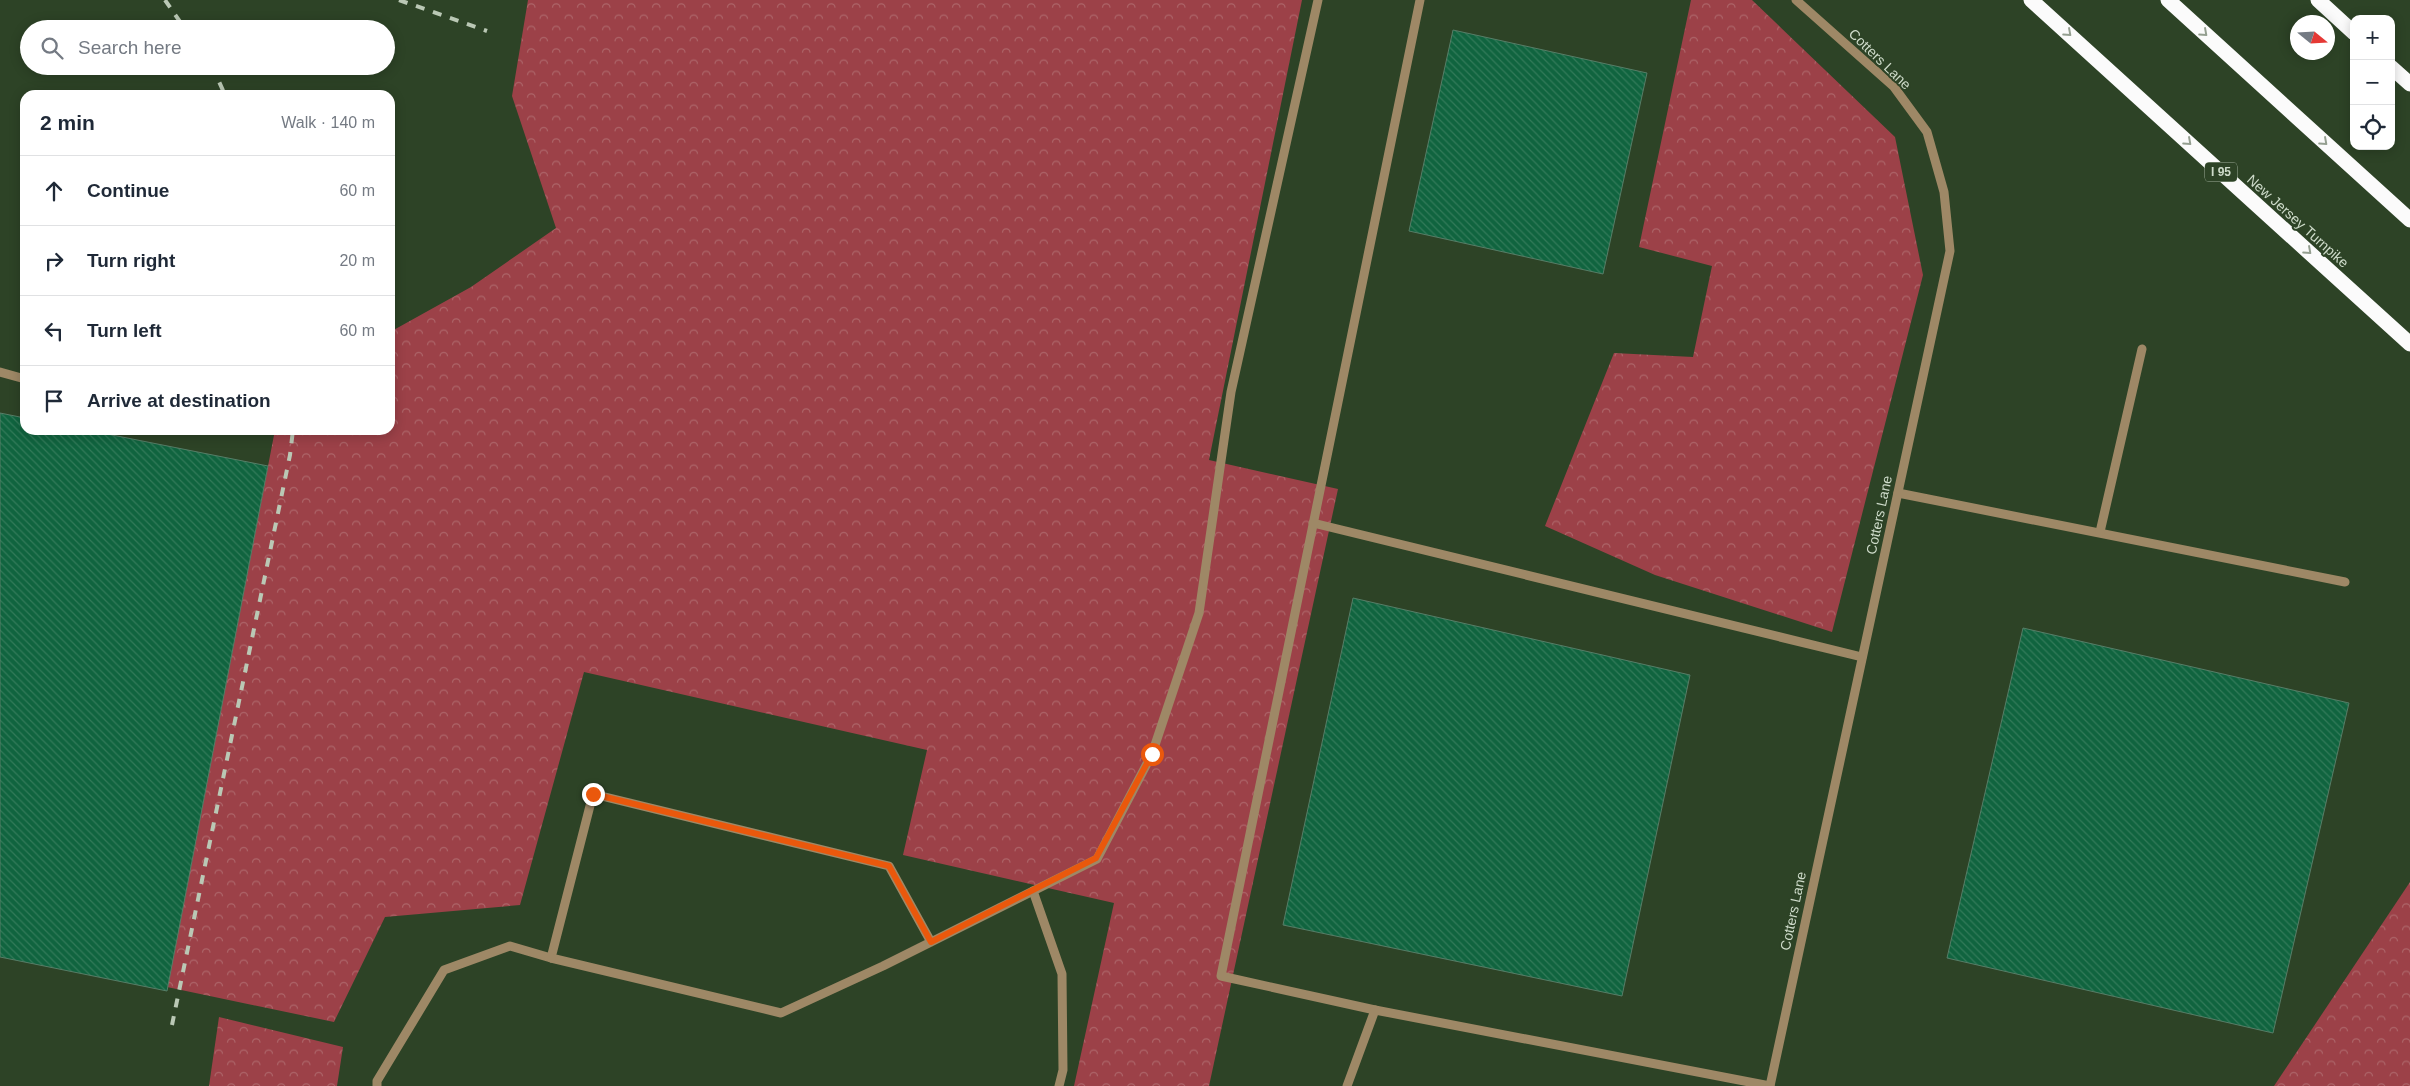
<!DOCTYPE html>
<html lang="en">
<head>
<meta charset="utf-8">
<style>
  :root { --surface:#fff; --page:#f2f2f3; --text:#1f2937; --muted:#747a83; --line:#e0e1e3 }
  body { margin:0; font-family:Arial,sans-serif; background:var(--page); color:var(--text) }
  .controls { position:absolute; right:15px; top:15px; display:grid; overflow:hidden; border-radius:10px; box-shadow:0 2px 12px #0003 }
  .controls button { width:45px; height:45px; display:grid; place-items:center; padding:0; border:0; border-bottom:1px solid var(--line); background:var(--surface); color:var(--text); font:25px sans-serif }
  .compass { position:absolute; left:2290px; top:15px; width:45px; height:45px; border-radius:50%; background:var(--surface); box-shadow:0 2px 12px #0003; rotate:108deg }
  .stop { position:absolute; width:15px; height:15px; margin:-11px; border:4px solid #ea580c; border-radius:50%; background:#fff }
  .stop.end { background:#ea580c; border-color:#fff; box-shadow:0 1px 5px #0008 }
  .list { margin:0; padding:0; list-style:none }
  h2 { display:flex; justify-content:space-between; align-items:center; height:65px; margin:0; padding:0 20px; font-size:21px }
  h2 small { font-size:16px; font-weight:400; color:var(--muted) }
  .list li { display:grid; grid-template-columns:32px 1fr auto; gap:15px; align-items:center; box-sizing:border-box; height:70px; padding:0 20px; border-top:1px solid var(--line) }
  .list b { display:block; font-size:19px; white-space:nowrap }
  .list em { font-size:16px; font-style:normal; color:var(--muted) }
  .icon { flex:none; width:28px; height:28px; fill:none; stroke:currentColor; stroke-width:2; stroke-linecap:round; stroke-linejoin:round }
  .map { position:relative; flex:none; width:2410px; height:1086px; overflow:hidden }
  .search { position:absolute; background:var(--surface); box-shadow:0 2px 12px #0003; left:20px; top:20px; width:375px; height:55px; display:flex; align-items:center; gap:12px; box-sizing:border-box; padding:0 18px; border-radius:28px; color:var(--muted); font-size:19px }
  .panel { position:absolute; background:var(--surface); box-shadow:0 2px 12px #0003; left:20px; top:90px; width:375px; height:345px; border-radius:15px }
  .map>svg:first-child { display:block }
  .forest { fill:url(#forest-crowns) }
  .building { fill:url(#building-back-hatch); stroke:#577d67 }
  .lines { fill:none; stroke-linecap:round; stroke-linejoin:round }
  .minor { stroke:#9e8866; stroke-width:9 }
  .highway { stroke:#fbfbfb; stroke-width:15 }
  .rail { stroke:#bac8b5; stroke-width:4; stroke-dasharray:9 9; stroke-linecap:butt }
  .oneway { stroke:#949f90 }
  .route { stroke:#ea580c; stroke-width:6 }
  .labels { text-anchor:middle; stroke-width:4; stroke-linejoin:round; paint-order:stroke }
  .shield { fill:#2d4326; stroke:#9ead99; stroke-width:1 }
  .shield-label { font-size:12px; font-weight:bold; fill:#cedbca }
  .street-label { font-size:14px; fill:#cedbca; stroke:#2d4326 }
</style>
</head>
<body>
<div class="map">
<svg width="2410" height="1086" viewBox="0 0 2410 1086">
  <defs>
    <pattern id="forest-crowns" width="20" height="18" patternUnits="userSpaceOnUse" patternTransform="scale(1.25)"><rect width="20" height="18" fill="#9c4148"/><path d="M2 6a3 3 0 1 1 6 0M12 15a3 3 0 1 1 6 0" fill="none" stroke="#ad6569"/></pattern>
    <pattern id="building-back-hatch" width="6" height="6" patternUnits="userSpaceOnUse" patternTransform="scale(1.25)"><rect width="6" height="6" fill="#10643f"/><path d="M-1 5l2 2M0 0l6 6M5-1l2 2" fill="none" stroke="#327a59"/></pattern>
  </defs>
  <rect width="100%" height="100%" fill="#2d4326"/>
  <g class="forest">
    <path d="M 528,0 L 1302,0 L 1209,460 L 1338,489 L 1209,1086 L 1074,1086 L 1114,903 L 903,855 L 927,750 L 584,672 L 520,905 L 385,917 L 334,1022 L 167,987 L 275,430 L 390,430 L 390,332 L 471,287 L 556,228 L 512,96 Z"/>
    <path d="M 1691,0 L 1752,0 L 1895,137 L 1923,275 L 1832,632 L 1655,575 L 1545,526 L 1614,353 L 1693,357 L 1712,266 L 1639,247 Z"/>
    <path d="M 2410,882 L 2410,1086 L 2274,1086 Z"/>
    <path d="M 219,1017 L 343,1047 L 337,1086 L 209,1086 Z"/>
  </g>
  <g class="building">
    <path d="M 1453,30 L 1647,73 L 1603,274 L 1409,231 Z"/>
    <path d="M 0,413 L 25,418 L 25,430 L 87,430 L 268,466 L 167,991 L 0,957 Z"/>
    <path d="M 1353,598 L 1690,675 L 1622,996 L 1283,925 Z"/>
    <path d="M 2023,628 L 2349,703 L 2273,1033 L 1947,958 Z"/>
  </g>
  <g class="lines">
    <g class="minor">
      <path d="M 0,372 L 25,379"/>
      <path d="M 1898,493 L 2345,582"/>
      <path d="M 1313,523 L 1862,657"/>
      <path d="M 2100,532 L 2142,349"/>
      <path d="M 1033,891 L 1062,974 L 1063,1070 L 1059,1086"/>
      <path d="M 931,942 L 889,866 L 593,794 L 551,958 L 781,1013 L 883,966 L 1097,859 L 1152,754 L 1199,613 L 1231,392 L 1318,0"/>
      <path d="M 1375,1010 L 1221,976 L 1420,0"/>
      <path d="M 377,1086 L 377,1081 L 444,970 L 510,946 L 551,958"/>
      <path d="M 1347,1086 L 1375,1010 L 1770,1086"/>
      <path d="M 1770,1086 L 1950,251 L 1944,192 L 1927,132 L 1894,87 L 1796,0"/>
    </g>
    <g class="highway">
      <path d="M 2031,0 L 2410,344"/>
      <path d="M 2168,0 L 2410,220"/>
      <path d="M 2318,0 L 2354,33"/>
      <path d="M 2391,67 L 2410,84"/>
    </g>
    <g class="rail">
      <path d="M 165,0 L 185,29"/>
      <path d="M 399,0 L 487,31"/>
      <path d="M 212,66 L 225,95"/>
      <path d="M 172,1025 L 290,455 L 293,430"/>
    </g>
  </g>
  <defs><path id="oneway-chevron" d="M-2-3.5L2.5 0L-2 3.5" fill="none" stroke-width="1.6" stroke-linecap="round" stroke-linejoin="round" transform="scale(1.25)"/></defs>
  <g class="oneway">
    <use href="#oneway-chevron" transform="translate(2068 33) rotate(42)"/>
    <use href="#oneway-chevron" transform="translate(2204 33) rotate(42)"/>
    <use href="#oneway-chevron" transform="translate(2188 142) rotate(42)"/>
    <use href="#oneway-chevron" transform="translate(2324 142) rotate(42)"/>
    <use href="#oneway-chevron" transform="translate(2308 251) rotate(42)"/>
  </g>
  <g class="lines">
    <path class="route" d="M 593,794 L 889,866 L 931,942 L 1096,858 L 1152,754"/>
  </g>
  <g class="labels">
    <rect class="shield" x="2205" y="162.5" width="32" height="19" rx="4"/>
    <g class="shield-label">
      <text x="2221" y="176">I 95</text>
    </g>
    <g class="street-label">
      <text transform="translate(1880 59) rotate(44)" y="5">Cotters Lane</text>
      <text transform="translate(2298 221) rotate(42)" y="5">New Jersey Turnpike</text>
      <text transform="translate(1879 515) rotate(-78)" y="5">Cotters Lane</text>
      <text transform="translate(1793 911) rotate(-78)" y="5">Cotters Lane</text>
    </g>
  </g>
</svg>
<div class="controls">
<button>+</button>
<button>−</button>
<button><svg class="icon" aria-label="locate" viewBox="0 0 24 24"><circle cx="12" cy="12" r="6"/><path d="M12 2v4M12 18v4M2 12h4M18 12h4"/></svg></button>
</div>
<svg class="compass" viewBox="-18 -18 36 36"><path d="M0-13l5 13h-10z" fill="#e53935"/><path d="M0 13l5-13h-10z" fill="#747a83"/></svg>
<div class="stop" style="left:1152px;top:754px"></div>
<div class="stop end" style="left:593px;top:794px"></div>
<div class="search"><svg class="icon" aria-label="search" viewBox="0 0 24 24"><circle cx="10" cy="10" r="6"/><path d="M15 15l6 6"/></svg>Search here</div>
<section class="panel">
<h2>2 min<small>Walk · 140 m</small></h2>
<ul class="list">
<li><svg class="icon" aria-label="ahead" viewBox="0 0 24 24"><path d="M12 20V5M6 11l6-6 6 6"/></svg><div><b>Continue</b></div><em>60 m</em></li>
<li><svg class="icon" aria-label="right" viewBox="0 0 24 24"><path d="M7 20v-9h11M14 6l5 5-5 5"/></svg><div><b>Turn right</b></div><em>20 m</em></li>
<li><svg class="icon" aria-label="left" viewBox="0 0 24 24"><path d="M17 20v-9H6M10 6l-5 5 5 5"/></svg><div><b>Turn left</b></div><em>60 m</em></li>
<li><svg class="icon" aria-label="arrive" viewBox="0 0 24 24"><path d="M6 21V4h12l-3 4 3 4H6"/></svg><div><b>Arrive at destination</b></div></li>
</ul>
</section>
</div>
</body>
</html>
